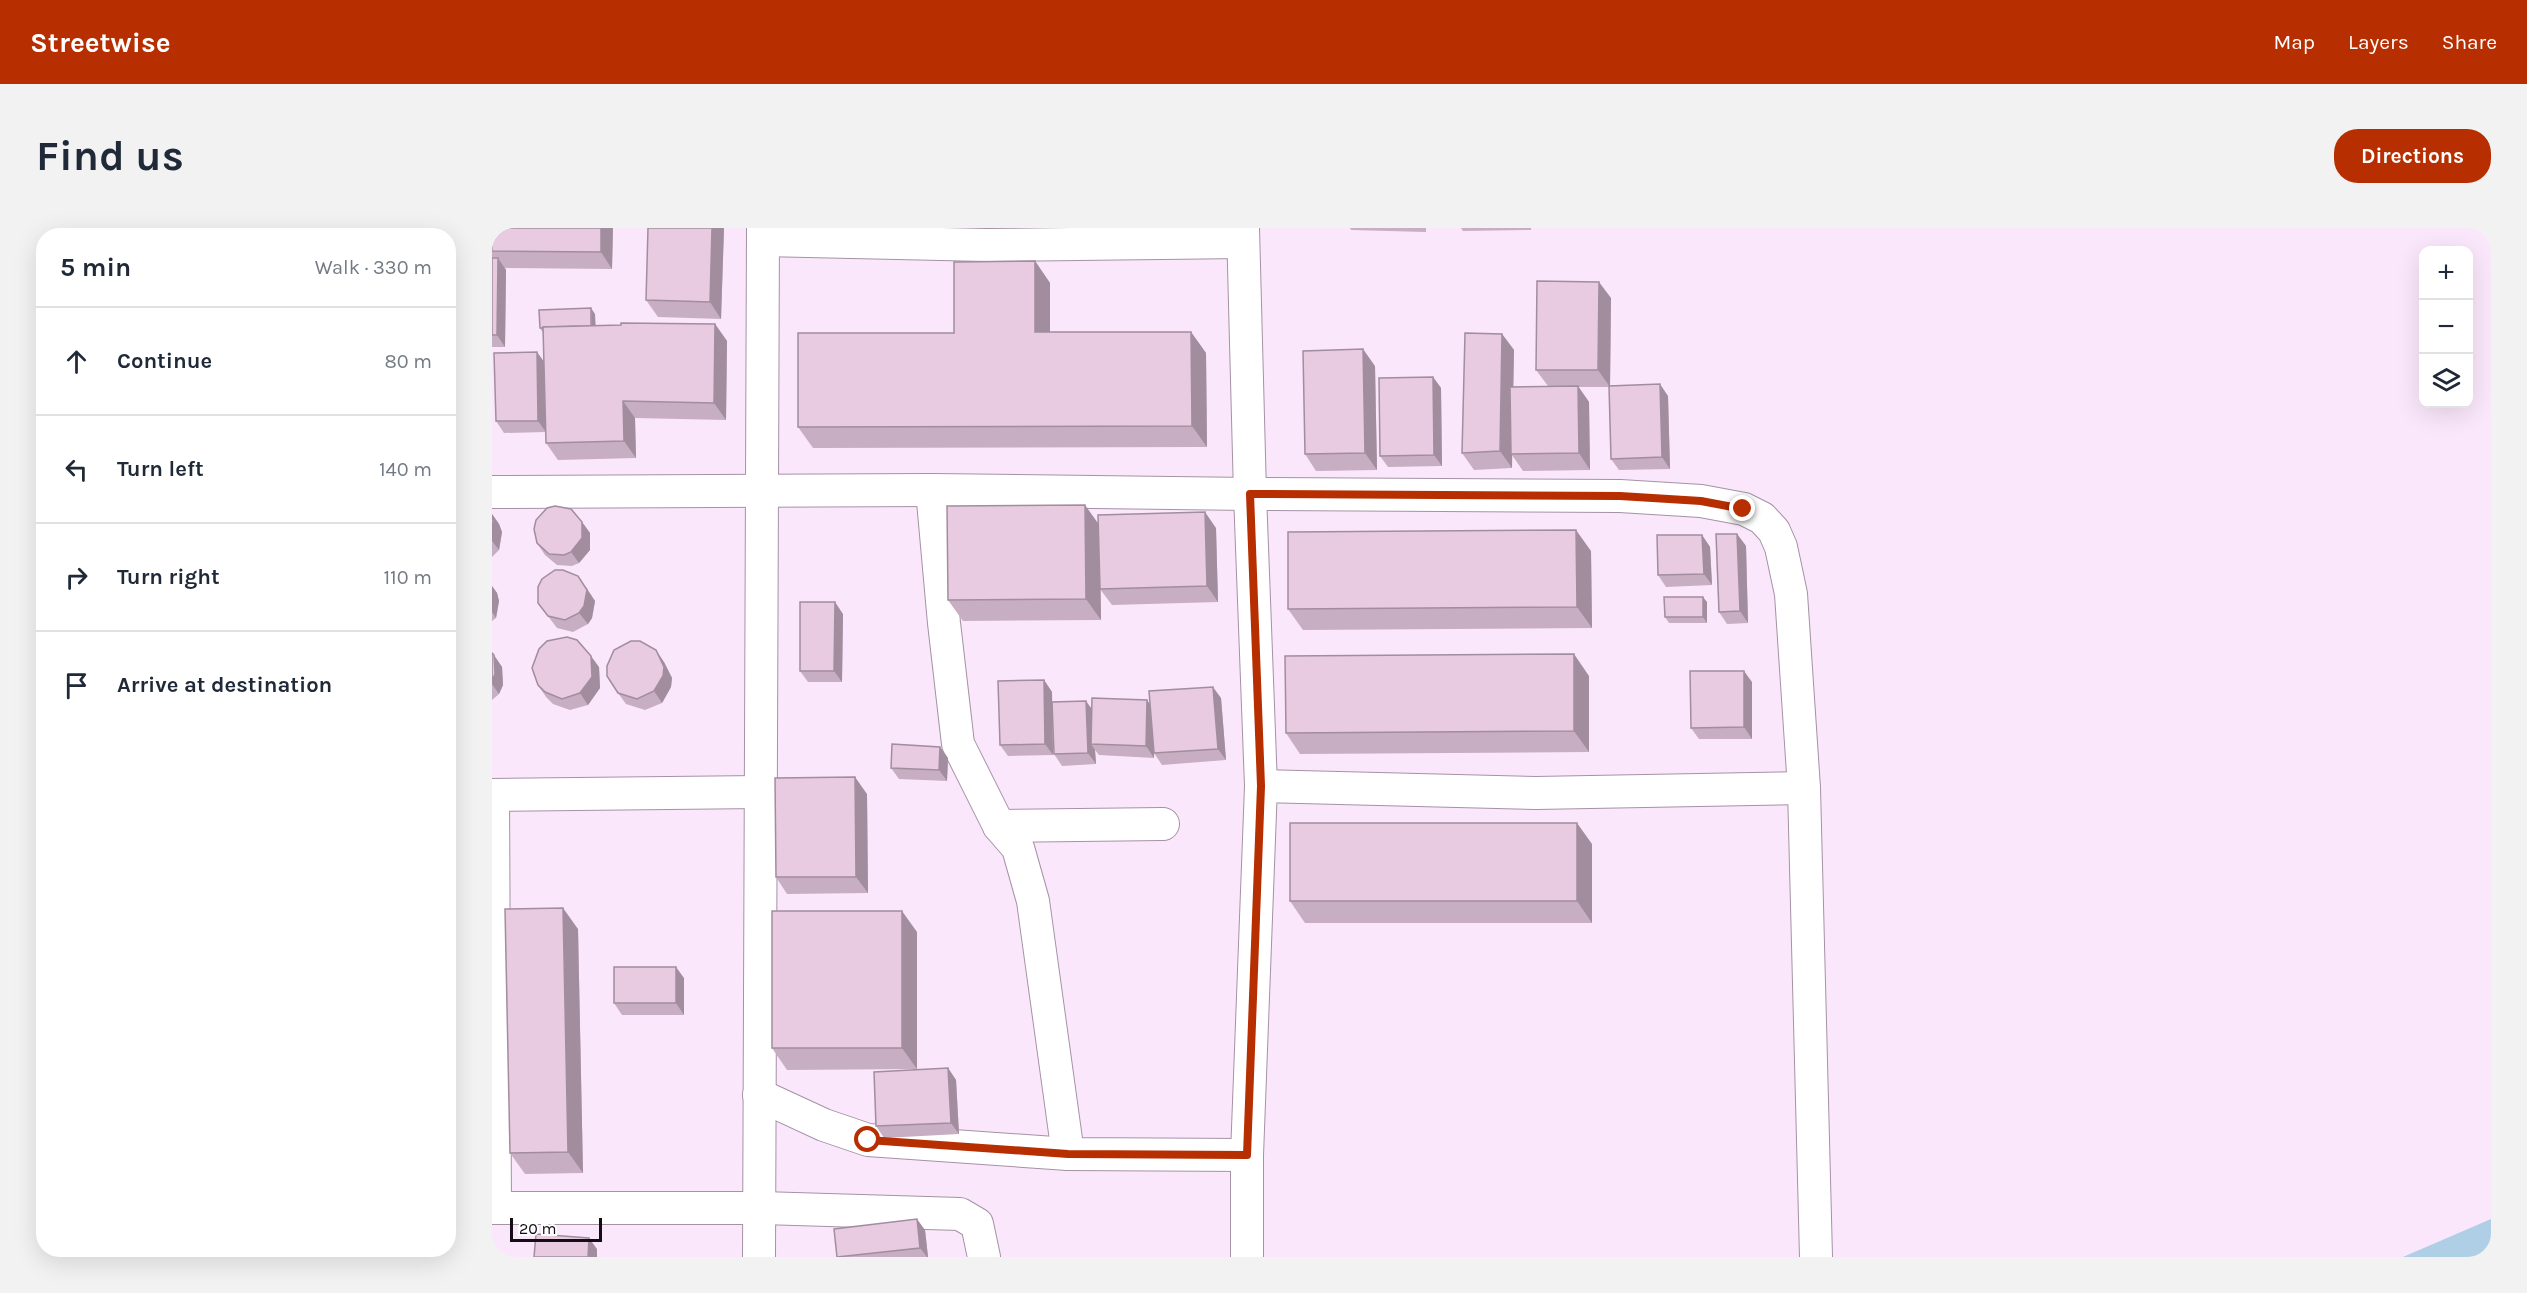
<!DOCTYPE html>
<html lang="en">
<head>
<meta charset="utf-8">
<style>
  :root { --surface:#fff; --page:#f2f2f3; --text:#1f2937; --muted:#747a83; --line:#e0e1e3; --accent:#b72e00 }
  body { margin:0; font-family:Karla,sans-serif; background:var(--page); color:var(--text) }
  .controls { position:absolute; right:18px; top:18px; display:grid; overflow:hidden; border-radius:12px; box-shadow:0 6px 24px #0002 }
  .controls button { width:54px; height:54px; display:grid; place-items:center; padding:0; border:0; border-bottom:2px solid var(--line); background:var(--surface); color:var(--text); font:30px sans-serif }
  .scale { position:absolute; left:18px; bottom:15px; width:92px; box-sizing:border-box; padding-left:6px; border:3px solid #140d14; border-top:0; font-size:16px; line-height:21px; white-space:nowrap; color:#140d14; -webkit-text-stroke:4px #fff; paint-order:stroke }
  .stop { position:absolute; width:18px; height:18px; margin:-14px; border:4px solid #b72e00; border-radius:50%; background:#fff }
  .stop.end { background:#b72e00; border-color:#fff; box-shadow:0 2px 6px #0008 }
  .list { margin:0; padding:0; list-style:none }
  h2 { display:flex; justify-content:space-between; align-items:center; height:78px; margin:0; padding:0 24px; font-size:26px }
  h2 small { font-size:20px; font-weight:400; color:var(--muted) }
  .list li { display:grid; grid-template-columns:39px 1fr auto; gap:18px; align-items:center; box-sizing:border-box; height:108px; padding:0 24px; border-top:2px solid var(--line) }
  .list b { display:block; font-size:22px; white-space:nowrap }
  .list em { font-size:20px; font-style:normal; color:var(--muted) }
  .icon { flex:none; width:33px; height:33px; fill:none; stroke:currentColor; stroke-width:2; stroke-linecap:round; stroke-linejoin:round }
  .map { position:relative; flex:none; width:1999px; height:1029px; overflow:hidden; border-radius:24px }
  header { display:flex; align-items:center; gap:36px; box-sizing:border-box; height:84px; padding:0 30px; background:var(--accent); color:#fff }
  header strong { font-size:28px }
  nav { display:flex; gap:33px; margin-inline-start:auto; font-size:21px }
  .intro { display:flex; align-items:center; justify-content:space-between; box-sizing:border-box; height:144px; padding:0 36px }
  h1 { margin:0; font-size:42px }
  .button { padding:15px 27px; border-radius:24px; background:var(--accent); color:#fff; font-size:21px; font-weight:700 }
  main { display:flex; gap:36px; padding:0 36px }
  aside { flex:1; background:var(--surface); border-radius:24px; box-shadow:0 6px 24px #0002 }
  .map>svg:first-child { display:block }
  .water { fill:#aecfe5 }
  .lines { fill:none; stroke-linecap:round; stroke-linejoin:round }
  .minor-casing { stroke:#a592a5; stroke-width:34 }
  .minor { stroke:#fff; stroke-width:32 }
  .wall { fill:#c8aec2 }
  .shaded-wall { fill:#a28d9e }
  .building { fill:#e8cae1; stroke:#a28d9e; stroke-width:1.5 }
  .route { stroke:#b72e00; stroke-width:8 }
</style>
</head>
<body>
<header>
<strong>Streetwise</strong>
<nav><a>Map</a><a>Layers</a><a>Share</a></nav>
</header>
<div class="intro"><h1>Find us</h1><a class="button">Directions</a></div>
<main>
<aside>
<h2>5 min<small>Walk · 330 m</small></h2>
<ul class="list">
<li><svg class="icon" aria-label="ahead" viewBox="0 0 24 24"><path d="M12 20V5M6 11l6-6 6 6"/></svg><div><b>Continue</b></div><em>80 m</em></li>
<li><svg class="icon" aria-label="left" viewBox="0 0 24 24"><path d="M17 20v-9H6M10 6l-5 5 5 5"/></svg><div><b>Turn left</b></div><em>140 m</em></li>
<li><svg class="icon" aria-label="right" viewBox="0 0 24 24"><path d="M7 20v-9h11M14 6l5 5-5 5"/></svg><div><b>Turn right</b></div><em>110 m</em></li>
<li><svg class="icon" aria-label="arrive" viewBox="0 0 24 24"><path d="M6 21V4h12l-3 4 3 4H6"/></svg><div><b>Arrive at destination</b></div></li>
</ul>
</aside>
<div class="map">
<svg width="1999" height="1029" viewBox="0 0 1999 1029">
  <rect width="100%" height="100%" fill="#fbe7fb"/>
  <path class="water" d="M 1999,991 L 1999,1029 L 1911,1029 Z"/>
  <g class="lines">
    <g class="minor-casing">
      <g id="minor">
        <path d="M 271,12 L 494,17 L 751,14"/>
        <path d="M 440,262 L 452,395 L 466,516 L 507,598 L 526,620 L 541,673 L 576,926"/>
        <path d="M 0,264 L 440,262 L 758,266 L 751,0"/>
        <path d="M 769,558 L 1044,565 L 1312,560"/>
        <path d="M 0,567 L 268,564"/>
        <path d="M 1,567 L 3,980"/>
        <path d="M 507,598 L 671,596"/>
        <path d="M 267,867 L 332,897 L 376,912 L 576,926 L 755,927"/>
        <path d="M 0,980 L 267,980 L 468,986 L 485,996 L 492,1029"/>
        <path d="M 267,1029 L 271,0"/>
        <path d="M 755,1029 L 755,927 L 769,558 L 758,266 L 1128,268 L 1209,273 L 1252,281 L 1270,290 L 1282,303 L 1289,319 L 1299,366 L 1312,560 L 1324,1029"/>
      </g>
    </g>
    <use href="#minor" class="minor"/>
  </g>
  <g class="wall">
    <path d="M 0,0 L 121,0 L 120,41 L 13,40 L 14,42 L 13,119 L 0,119 Z"/>
    <path d="M 232,0 L 229,91 L 166,89 L 154,72 Z"/>
    <path d="M 858,0 L 934,0 L 934,4 L 859,2 Z"/>
    <path d="M 969,0 L 1039,0 L 1039,2 L 971,3 Z"/>
    <path d="M 543,33 L 558,55 L 558,104 L 699,104 L 714,125 L 715,219 L 321,220 L 306,199 L 462,105 Z"/>
    <path d="M 1119,70 L 1118,158 L 1176,168 L 1178,241 L 1127,242 L 1119,231 L 1117,159 L 1086,159 L 1097,174 L 1098,242 L 1031,243 L 1020,227 L 1020,240 L 982,242 L 970,225 L 1010,106 L 1022,122 L 1021,159 L 1056,158 L 1044,142 Z"/>
    <path d="M 103,86 L 103,98 L 223,96 L 235,113 L 234,192 L 143,190 L 144,230 L 66,232 L 54,215 L 54,204 L 12,205 L 4,193 L 52,133 L 51,105 L 48,100 Z"/>
    <path d="M 883,138 L 885,242 L 824,243 L 813,226 Z"/>
    <path d="M 941,149 L 949,160 L 950,238 L 896,239 L 888,228 Z"/>
    <path d="M 0,286 L 7,296 L 10,304 L 7,322 L 0,329 Z"/>
    <path d="M 90,294 L 98,305 L 98,322 L 87,335 L 80,338 L 65,337 L 53,327 L 45,315 Z"/>
    <path d="M 606,296 L 724,300 L 726,374 L 620,377 L 608,361 L 609,392 L 471,393 L 456,372 Z"/>
    <path d="M 1245,306 L 1254,318 L 1256,395 L 1235,396 L 1227,384 Z"/>
    <path d="M 1210,307 L 1218,319 L 1220,357 L 1174,359 L 1166,347 Z"/>
    <path d="M 1099,323 L 1100,400 L 811,402 L 796,381 Z"/>
    <path d="M 0,358 L 5,365 L 7,373 L 4,390 L 0,393 Z"/>
    <path d="M 94,359 L 103,373 L 100,390 L 96,396 L 81,404 L 65,400 L 46,375 Z"/>
    <path d="M 1215,374 L 1215,395 L 1177,395 L 1173,389 Z"/>
    <path d="M 351,386 L 350,454 L 316,454 L 308,443 Z"/>
    <path d="M 0,425 L 10,439 L 11,457 L 7,466 L 0,472 Z"/>
    <path d="M 172,434 L 180,450 L 179,459 L 170,475 L 153,482 L 134,476 L 126,465 Z"/>
    <path d="M 107,439 L 108,460 L 96,477 L 78,482 L 61,476 L 54,469 L 46,457 Z"/>
    <path d="M 1097,448 L 1097,524 L 808,526 L 794,505 Z"/>
    <path d="M 552,452 L 560,464 L 560,474 L 600,481 L 655,472 L 658,476 L 729,470 L 734,532 L 670,537 L 662,525 L 662,530 L 607,527 L 603,522 L 604,536 L 570,538 L 562,526 L 560,478 L 561,527 L 516,528 L 508,517 Z"/>
    <path d="M 1260,454 L 1260,511 L 1207,511 L 1199,500 Z"/>
    <path d="M 448,519 L 456,530 L 455,553 L 407,551 L 399,540 Z"/>
    <path d="M 375,566 L 376,665 L 295,666 L 284,649 Z"/>
    <path d="M 1100,616 L 1100,695 L 813,695 L 798,673 Z"/>
    <path d="M 86,701 L 91,945 L 33,946 L 18,925 Z"/>
    <path d="M 425,704 L 425,841 L 295,842 L 280,820 Z"/>
    <path d="M 192,750 L 192,787 L 130,787 L 122,775 Z"/>
    <path d="M 456,840 L 464,852 L 467,906 L 392,910 L 384,898 Z"/>
    <path d="M 433,1002 L 436,1029 L 345,1029 Z"/>
  </g>
  <g class="shaded-wall">
    <path d="M 109,0 L 121,0 L 120,41 L 109,24 Z"/>
    <path d="M 220,0 L 232,0 L 229,91 L 218,74 Z"/>
    <path d="M 6,30 L 14,42 L 13,119 L 5,107 Z"/>
    <path d="M 543,33 L 558,55 L 558,125 L 543,104 Z"/>
    <path d="M 1107,54 L 1119,70 L 1118,159 L 1106,142 Z"/>
    <path d="M 99,80 L 103,86 L 104,104 L 100,98 Z"/>
    <path d="M 223,96 L 235,113 L 234,192 L 222,175 Z"/>
    <path d="M 699,104 L 714,125 L 715,219 L 700,198 Z"/>
    <path d="M 1010,106 L 1022,122 L 1020,240 L 1008,223 Z"/>
    <path d="M 871,121 L 883,138 L 885,242 L 873,225 Z"/>
    <path d="M 45,124 L 53,135 L 54,204 L 46,193 Z"/>
    <path d="M 941,149 L 949,160 L 950,238 L 942,227 Z"/>
    <path d="M 1168,156 L 1176,168 L 1178,241 L 1170,229 Z"/>
    <path d="M 1086,158 L 1097,174 L 1098,242 L 1087,225 Z"/>
    <path d="M 131,173 L 143,190 L 144,230 L 132,213 Z"/>
    <path d="M 593,277 L 608,298 L 609,392 L 594,371 Z"/>
    <path d="M 713,284 L 724,300 L 726,374 L 715,358 Z"/>
    <path d="M 0,286 L 7,296 L 10,304 L 7,322 L 0,313 Z"/>
    <path d="M 90,294 L 98,305 L 98,322 L 87,335 L 79,324 Z"/>
    <path d="M 1084,302 L 1099,323 L 1100,400 L 1085,379 Z"/>
    <path d="M 1245,306 L 1254,318 L 1256,395 L 1248,383 Z"/>
    <path d="M 1210,307 L 1218,319 L 1220,357 L 1212,346 Z"/>
    <path d="M 86,348 L 103,373 L 100,390 L 96,396 L 87,385 Z"/>
    <path d="M 0,358 L 5,365 L 7,373 L 4,390 L 0,384 Z"/>
    <path d="M 1211,369 L 1215,374 L 1215,395 L 1211,389 Z"/>
    <path d="M 343,374 L 351,386 L 350,454 L 342,443 Z"/>
    <path d="M 164,422 L 172,434 L 180,450 L 179,459 L 170,475 L 162,463 Z"/>
    <path d="M 1082,426 L 1097,448 L 1097,524 L 1082,503 Z"/>
    <path d="M 2,427 L 10,439 L 11,457 L 7,466 L 0,456 Z"/>
    <path d="M 99,428 L 107,439 L 108,460 L 96,477 L 88,465 Z"/>
    <path d="M 1252,443 L 1260,454 L 1260,511 L 1252,499 Z"/>
    <path d="M 552,452 L 560,464 L 561,527 L 553,516 Z"/>
    <path d="M 721,459 L 729,470 L 734,532 L 726,521 Z"/>
    <path d="M 655,472 L 663,484 L 662,530 L 654,518 Z"/>
    <path d="M 594,473 L 602,484 L 599,516 L 603,522 L 604,536 L 596,525 Z"/>
    <path d="M 448,519 L 456,530 L 455,553 L 447,542 Z"/>
    <path d="M 363,549 L 375,566 L 376,665 L 364,649 Z"/>
    <path d="M 1085,595 L 1100,616 L 1100,695 L 1085,673 Z"/>
    <path d="M 71,680 L 86,701 L 91,945 L 76,924 Z"/>
    <path d="M 410,683 L 425,704 L 425,841 L 410,820 Z"/>
    <path d="M 184,739 L 192,750 L 192,787 L 184,775 Z"/>
    <path d="M 456,840 L 464,852 L 467,906 L 459,895 Z"/>
    <path d="M 425,991 L 433,1002 L 436,1029 L 435,1029 L 428,1020 Z"/>
    <path d="M 97,1010 L 105,1021 L 105,1029 L 96,1029 Z"/>
  </g>
  <g class="building">
    <path d="M 0,0 L 109,0 L 109,24 L 0,23 Z"/>
    <path d="M 156,0 L 220,0 L 218,74 L 154,72 Z"/>
    <path d="M 0,30 L 6,30 L 5,107 L 0,107 Z"/>
    <path d="M 543,33 L 543,104 L 699,104 L 700,198 L 306,199 L 306,105 L 462,105 L 462,34 Z"/>
    <path d="M 1045,53 L 1107,54 L 1106,142 L 1044,142 Z"/>
    <path d="M 99,80 L 99,98 L 51,99 L 51,100 L 48,100 L 47,82 Z"/>
    <path d="M 129,95 L 223,96 L 222,175 L 131,173 L 132,213 L 54,215 L 51,99 L 129,97 Z"/>
    <path d="M 973,105 L 1010,106 L 1008,223 L 970,225 Z"/>
    <path d="M 871,121 L 873,225 L 813,226 L 811,123 Z"/>
    <path d="M 45,124 L 46,193 L 4,193 L 2,125 Z"/>
    <path d="M 941,149 L 942,227 L 888,228 L 887,150 Z"/>
    <path d="M 1168,156 L 1170,229 L 1119,231 L 1117,158 Z"/>
    <path d="M 1086,158 L 1087,225 L 1019,226 L 1018,159 Z"/>
    <path d="M 593,277 L 594,371 L 456,372 L 455,278 Z"/>
    <path d="M 63,278 L 79,281 L 90,294 L 90,310 L 79,324 L 72,327 L 57,326 L 45,315 L 42,301 L 44,292 L 55,280 Z"/>
    <path d="M 713,284 L 715,358 L 608,361 L 606,287 Z"/>
    <path d="M 0,288 L 2,293 L 0,303 Z"/>
    <path d="M 1084,302 L 1085,379 L 796,381 L 796,304 Z"/>
    <path d="M 1224,306 L 1245,306 L 1248,383 L 1227,384 Z"/>
    <path d="M 1165,307 L 1210,307 L 1212,346 L 1166,347 Z"/>
    <path d="M 63,342 L 71,342 L 86,348 L 95,362 L 92,378 L 87,385 L 73,392 L 56,388 L 46,375 L 46,359 L 50,351 Z"/>
    <path d="M 1172,369 L 1211,369 L 1211,389 L 1173,389 Z"/>
    <path d="M 308,374 L 343,374 L 342,443 L 308,443 Z"/>
    <path d="M 75,409 L 85,412 L 99,428 L 100,449 L 88,465 L 70,471 L 53,464 L 46,457 L 40,440 L 47,421 L 55,413 Z"/>
    <path d="M 139,413 L 148,413 L 164,422 L 172,439 L 171,448 L 162,463 L 145,471 L 126,465 L 115,448 L 115,438 L 122,422 Z"/>
    <path d="M 0,425 L 2,427 L 3,446 L 0,453 Z"/>
    <path d="M 1082,426 L 1082,503 L 794,505 L 793,428 Z"/>
    <path d="M 1198,443 L 1252,443 L 1252,499 L 1199,500 Z"/>
    <path d="M 552,452 L 553,516 L 508,517 L 506,453 Z"/>
    <path d="M 721,459 L 726,521 L 662,525 L 657,463 Z"/>
    <path d="M 600,470 L 655,472 L 654,518 L 599,516 Z"/>
    <path d="M 594,473 L 596,525 L 562,526 L 560,474 Z"/>
    <path d="M 400,516 L 448,519 L 447,542 L 399,540 Z"/>
    <path d="M 363,549 L 364,649 L 284,649 L 283,550 Z"/>
    <rect x="798" y="595" width="287" height="78"/>
    <path d="M 71,680 L 76,924 L 18,925 L 13,681 Z"/>
    <rect x="280" y="683" width="130" height="137"/>
    <rect x="122" y="739" width="62" height="36"/>
    <path d="M 456,840 L 459,895 L 384,898 L 382,844 Z"/>
    <path d="M 425,991 L 428,1020 L 345,1029 L 342,1001 Z"/>
    <path d="M 44,1006 L 97,1010 L 96,1029 L 42,1029 Z"/>
  </g>
  <g class="lines">
    <path class="route" d="M 376,912 L 576,926 L 755,927 L 769,558 L 758,266 L 1128,268 L 1209,273 L 1251,281"/>
  </g>
</svg>
<div class="controls">
<button>+</button>
<button>−</button>
<button><svg class="icon" aria-label="layers" viewBox="0 0 24 24"><path d="M12 4l9 5-9 5-9-5zM3 14l9 5 9-5"/></svg></button>
</div>
<div class="scale">20 m</div>
<div class="stop" style="left:376px;top:912px"></div>
<div class="stop end" style="left:1251px;top:281px"></div>
</div>
</main>
</body>
</html>
